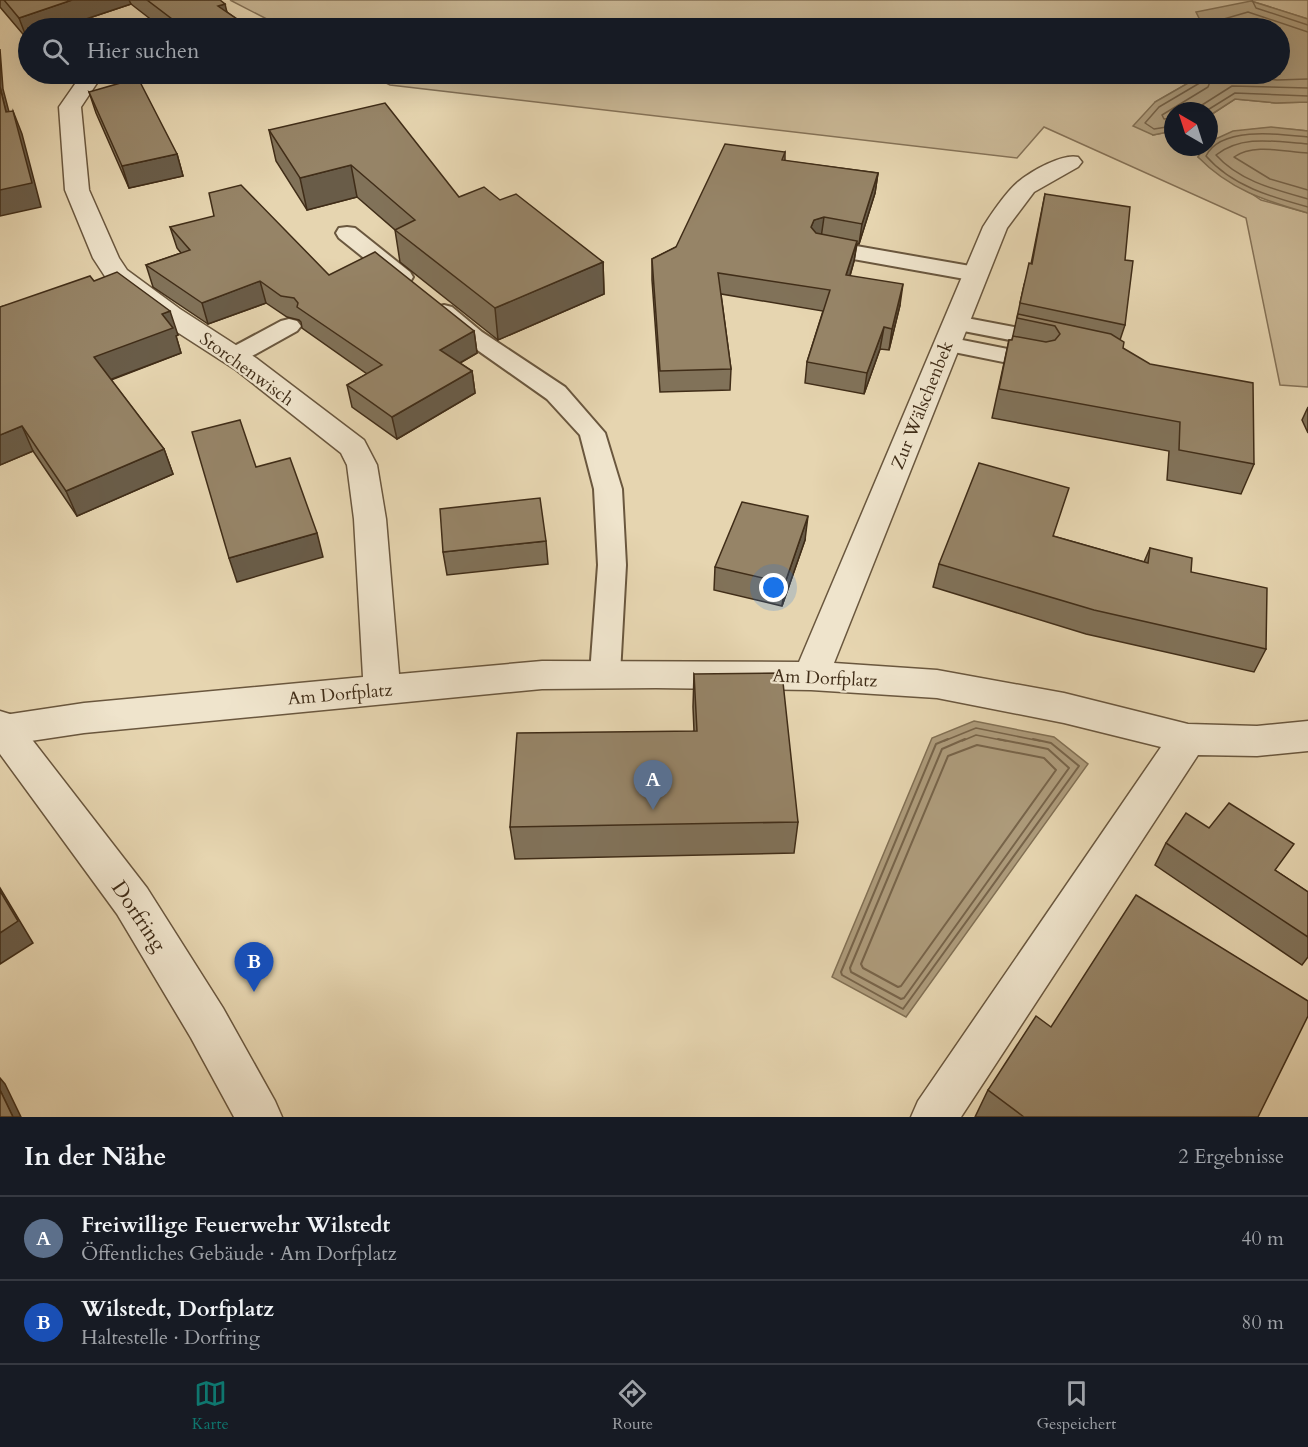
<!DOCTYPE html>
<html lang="de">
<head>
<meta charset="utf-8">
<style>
  :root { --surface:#171b24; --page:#242831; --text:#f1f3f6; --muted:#9ea1a6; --line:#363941; --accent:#0f766e }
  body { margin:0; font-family:Cardo,serif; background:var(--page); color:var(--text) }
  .compass { position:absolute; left:1164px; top:102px; width:54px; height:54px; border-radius:50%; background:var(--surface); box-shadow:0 6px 24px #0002; rotate:321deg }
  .you { position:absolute; left:774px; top:588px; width:21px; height:21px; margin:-15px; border:4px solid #fff; border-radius:50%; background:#1a73e8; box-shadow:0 0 0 9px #1a73e833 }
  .badge { display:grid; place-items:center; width:39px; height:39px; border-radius:50%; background:var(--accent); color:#fff; font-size:20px; font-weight:700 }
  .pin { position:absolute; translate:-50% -50px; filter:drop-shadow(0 2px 3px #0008) }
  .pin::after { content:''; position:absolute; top:32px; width:21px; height:18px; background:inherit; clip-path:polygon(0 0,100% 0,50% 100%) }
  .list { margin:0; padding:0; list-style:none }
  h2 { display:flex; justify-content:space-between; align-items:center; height:78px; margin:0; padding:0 24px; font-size:26px }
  h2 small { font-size:20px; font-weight:400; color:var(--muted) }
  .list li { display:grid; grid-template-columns:39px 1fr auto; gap:18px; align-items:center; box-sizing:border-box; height:84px; padding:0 24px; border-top:2px solid var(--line) }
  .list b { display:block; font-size:22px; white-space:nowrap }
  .list p { margin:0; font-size:20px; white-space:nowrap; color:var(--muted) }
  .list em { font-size:20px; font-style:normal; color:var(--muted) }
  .icon { flex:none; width:33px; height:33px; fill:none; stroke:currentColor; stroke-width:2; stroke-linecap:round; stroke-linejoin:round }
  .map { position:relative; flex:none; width:1308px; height:1117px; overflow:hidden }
  .search { position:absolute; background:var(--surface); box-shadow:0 6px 24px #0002; left:18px; right:18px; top:18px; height:66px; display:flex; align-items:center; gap:15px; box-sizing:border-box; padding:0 21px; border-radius:33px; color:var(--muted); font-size:22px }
  .sheet { height:246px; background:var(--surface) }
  nav { display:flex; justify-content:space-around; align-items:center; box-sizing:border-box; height:84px; border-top:2px solid var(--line); background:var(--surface); font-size:16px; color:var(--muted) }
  nav a { display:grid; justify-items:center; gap:3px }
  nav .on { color:var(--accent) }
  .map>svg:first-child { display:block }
  .green { fill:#cab896; stroke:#857257; stroke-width:1.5 }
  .water { fill:#ae9c7c; stroke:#827054; stroke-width:1.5 }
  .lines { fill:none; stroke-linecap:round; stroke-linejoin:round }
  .shore-far1 { stroke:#77644a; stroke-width:1.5 }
  .shore { stroke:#77644a; stroke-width:2 }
  .service-casing { stroke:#6a573e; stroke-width:4 }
  .minor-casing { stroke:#6a573e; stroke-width:3 }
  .tertiary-casing { stroke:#6a573e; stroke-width:3 }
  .service { fill:#efe4cc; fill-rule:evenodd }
  .minor { fill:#efe4cc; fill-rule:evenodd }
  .tertiary { fill:#efe4cc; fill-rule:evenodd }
  .wall { fill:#817259; stroke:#402d18; stroke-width:1.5 }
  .shaded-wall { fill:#695c48; stroke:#402d18; stroke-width:1.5 }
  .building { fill:#968467; stroke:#402d18; stroke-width:1.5 }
  .labels { text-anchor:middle; stroke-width:4.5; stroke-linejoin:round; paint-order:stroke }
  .street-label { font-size:18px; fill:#402d18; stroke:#efe4cc }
  .near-street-label { font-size:21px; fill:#402d18; stroke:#efe4cc }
</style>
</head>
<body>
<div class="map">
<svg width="1308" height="1117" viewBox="0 0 1308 1117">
  <rect width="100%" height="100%" fill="#e6d5b0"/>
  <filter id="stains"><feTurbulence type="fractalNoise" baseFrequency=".00333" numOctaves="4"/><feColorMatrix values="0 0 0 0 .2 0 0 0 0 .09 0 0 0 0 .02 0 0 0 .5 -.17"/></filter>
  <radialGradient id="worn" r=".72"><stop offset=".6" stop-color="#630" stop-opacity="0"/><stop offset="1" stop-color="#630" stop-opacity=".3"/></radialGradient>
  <g class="green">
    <path d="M 230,0 L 1308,0 L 1308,19 L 1251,1 L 1201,25 L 1204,28 L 284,28 Z"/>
    <path d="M 368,74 L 1204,74 L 1155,102 L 1153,135 L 1173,131 L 1173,147 L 1204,147 L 1198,157 L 1261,200 L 1308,213 L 1308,387 L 1280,385 L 1246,218 L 1044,127 L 1017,158 L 390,85 Z"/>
    <path d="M 1235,99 L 1276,103 L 1308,102 L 1308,131 C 1269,127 1246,125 1209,142 L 1209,116 Z"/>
  </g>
  <g class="water">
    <path d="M 1251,1 L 1308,19 L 1308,102 L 1276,103 L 1235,99 L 1209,116 L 1209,111 L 1173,111 L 1173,131 L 1153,135 L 1133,126 L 1155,102 L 1204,74 L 1280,74 L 1280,28 L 1204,28 L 1196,12 Z"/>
    <path d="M 1271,127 L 1308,131 L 1308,213 C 1265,201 1229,189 1198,157 L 1204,147 L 1209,147 L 1209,142 L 1233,131 Z"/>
    <path d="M 974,721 L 1054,737 L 1088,764 L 906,1017 L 832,977 L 932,738 Z"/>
  </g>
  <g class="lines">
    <g class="shore-far1">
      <path d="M 1252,0 L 1256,8 L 1308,25"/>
      <path d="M 1215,28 L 1217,21 L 1248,12 L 1308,32"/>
      <path d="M 1222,74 L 1225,79 L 1237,76 L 1277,80 L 1308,79"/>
      <path d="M 1197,111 L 1202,105 L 1232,86 L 1308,88"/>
      <path d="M 1206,111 L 1235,93 L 1308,96"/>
      <path d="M 1173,118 L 1164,119 L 1162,115 L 1208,87 L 1213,74"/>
      <path d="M 1173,126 L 1154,129 L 1145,123 L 1159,107 L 1203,81 L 1205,74"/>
      <path d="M 1308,137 C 1280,134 1221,126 1206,156 C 1232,186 1271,197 1308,207"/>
      <path d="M 1308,144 C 1276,142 1243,134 1216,155 C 1239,181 1276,190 1308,199"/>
      <path d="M 1308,153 C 1285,152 1254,143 1234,157 L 1270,179 L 1308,190"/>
      <path d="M 944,741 L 976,728 L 1040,741"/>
      <path d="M 962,741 L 976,735 L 1006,741"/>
    </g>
    <g class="shore">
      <path d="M 948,739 L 936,744 L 841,972 L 842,975 L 903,1009 L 1079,766 L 1051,743 L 1033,739"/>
      <path d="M 965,739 L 942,749 L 850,968 L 851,972 L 901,999 L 904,998 L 1069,768 L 1048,749 L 998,739"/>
      <path d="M 977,745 L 1044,758 L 1056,770 L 901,986 L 898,987 L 863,968 L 861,964 L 948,756 Z"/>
    </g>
    <g class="service-casing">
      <g id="service">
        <path d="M 347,227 L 355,228 L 410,272 L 413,277 L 410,282 L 402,284 L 394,282 L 339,238 L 336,233 L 339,228 Z"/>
        <path d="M 822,240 L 976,267 L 984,269 L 987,274 L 984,279 L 976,281 L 814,252 L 811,247 L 814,242 Z"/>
        <path d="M 444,305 L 452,307 L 482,332 L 565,387 L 605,433 L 622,489 L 626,565 L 620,674 L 616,683 L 605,686 L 594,683 L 590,674 L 598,565 L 594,489 L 580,435 L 547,399 L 466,342 L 436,317 L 432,312 L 436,307 Z"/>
        <path d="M 956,316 L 1051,334 L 1059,336 L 1063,341 L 1059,346 L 1051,348 L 948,328 L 944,323 L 948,318 Z"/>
        <path d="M 289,319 L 297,321 L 301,326 L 297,331 L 243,361 L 234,363 L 225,361 L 222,356 L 225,351 L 281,321 Z"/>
        <path d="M 947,337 L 1038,355 L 1047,357 L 1050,362 L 1047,367 L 1038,369 L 939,349 L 935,344 L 939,339 Z"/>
      </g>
    </g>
    <g class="minor-casing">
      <path id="minor" d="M 82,74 L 103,74 L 81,107 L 89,190 L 119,258 L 127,270 L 180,309 L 256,358 L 364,440 L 377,465 L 386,519 L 399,674 L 542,661 L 799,662 L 983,227 C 992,213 1005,193 1018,182 C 1031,171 1063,153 1078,157 L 1082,162 L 1078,167 L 1034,192 L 1007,228 L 834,663 L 937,670 L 1064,693 L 1188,724 L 1257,726 L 1308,721 L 1308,751 L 1257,756 L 1198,755 L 961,1117 L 911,1117 L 918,1101 L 1161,747 L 1064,723 L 937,698 L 811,690 L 656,688 L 542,689 L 84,733 L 4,745 L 0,744 L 0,716 L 4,715 L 84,703 L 363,677 L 354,519 L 347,465 L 341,453 L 236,370 L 160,321 L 108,281 L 93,258 L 65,190 L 59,107 Z"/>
    </g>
    <g class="tertiary-casing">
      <path id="tertiary" d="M 0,711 L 13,715 L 147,888 L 223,1008 L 275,1101 L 282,1117 L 234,1117 L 191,1038 L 117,914 L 0,754 Z"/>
    </g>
    <use href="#service" class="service"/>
    <use href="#minor" class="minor"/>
    <use href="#tertiary" class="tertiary"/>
  </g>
  <g class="wall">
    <path d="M 0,0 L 220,0 L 227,12 L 250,28 L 162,28 L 131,4 L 27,39 L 0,7 Z"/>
    <path d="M 89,92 L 177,154 L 183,176 L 129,188 L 96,113 Z"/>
    <path d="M 269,130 L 459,197 L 500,200 L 603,262 L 604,294 L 498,340 L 400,262 L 395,230 L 357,197 L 307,210 L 276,161 Z"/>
    <path d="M 785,152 L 785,161 L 878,173 L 875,193 L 859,244 L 857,244 L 854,261 L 850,276 L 900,305 L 889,350 L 880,349 L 864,394 L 805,383 L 807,362 L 823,311 L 721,294 L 731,369 L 730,390 L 660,392 L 652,280 L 652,259 L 676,247 Z"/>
    <path d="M 1045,194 L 1125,260 L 1125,325 L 1120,340 L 1123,348 L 1254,464 L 1241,494 L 1167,480 L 1169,451 L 992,418 L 1009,340 L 1012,340 L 1024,285 L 1031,264 Z"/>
    <path d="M 170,227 L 329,275 L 474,331 L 477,353 L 460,363 L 472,371 L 475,393 L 397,439 L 352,407 L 347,385 L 367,374 L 302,328 L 301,322 L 299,320 L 287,317 L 266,303 L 208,324 L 153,287 L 146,265 L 181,253 L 177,248 Z"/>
    <path d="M 94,281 L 178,335 L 176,336 L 181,353 L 111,380 L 164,449 L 173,474 L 77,516 L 33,451 L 0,465 L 0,307 Z"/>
    <path d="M 1308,407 L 1308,433 L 1302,420 Z"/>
    <path d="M 1053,536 L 1144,562 L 1150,548 L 1191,572 L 1266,649 L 1254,672 L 1086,634 L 933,587 L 939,564 Z"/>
    <path d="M 805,540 L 782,606 L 714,590 L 715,567 Z"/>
    <path d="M 546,541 L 548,564 L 447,575 L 443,552 Z"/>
    <path d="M 694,674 L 798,822 L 794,853 L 515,859 L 510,827 L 694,731 L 693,707 Z"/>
    <path d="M 1166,843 L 1276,871 L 1308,892 L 1308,957 L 1302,965 L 1155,865 Z"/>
    <path d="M 1051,1027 L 1258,1117 L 975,1117 L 988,1090 Z"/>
  </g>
  <g class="shaded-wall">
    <path d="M 72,0 L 129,0 L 131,4 L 59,28 L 28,28 L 28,39 L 27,39 L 19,18 Z"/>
    <path d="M 225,4 L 230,25 L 218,6 Z"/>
    <path d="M 0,49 L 3,89 L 15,135 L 6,112 L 0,87 Z"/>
    <path d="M 13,111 L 22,134 L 41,207 L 0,216 L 0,190 Z"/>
    <path d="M 177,154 L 183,176 L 129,188 L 122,166 Z"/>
    <path d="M 351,165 L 357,197 L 307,210 L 300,178 Z"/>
    <path d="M 878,173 L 875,193 L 859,244 L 862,224 Z"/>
    <path d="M 824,217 L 821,238 L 812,241 L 811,227 L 814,220 Z"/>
    <path d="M 857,241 L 854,261 L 844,296 L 846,275 Z"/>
    <path d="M 603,262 L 604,294 L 498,340 L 495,308 Z"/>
    <path d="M 260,281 L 266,303 L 208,324 L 202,303 Z"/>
    <path d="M 903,284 L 900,305 L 889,350 L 892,329 Z"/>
    <path d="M 170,311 L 178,335 L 176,336 L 181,353 L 104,382 L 94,357 L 162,314 Z"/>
    <path d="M 884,327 L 880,349 L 864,394 L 867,373 Z"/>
    <path d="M 474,331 L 477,353 L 444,372 L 440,350 Z"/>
    <path d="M 472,371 L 475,393 L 397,439 L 392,417 Z"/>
    <path d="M 22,426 L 33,451 L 0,465 L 0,435 Z"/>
    <path d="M 164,449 L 173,474 L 77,516 L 66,491 Z"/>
    <path d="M 808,516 L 805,540 L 782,606 L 785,583 Z"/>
    <path d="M 317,533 L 323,557 L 237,582 L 229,558 Z"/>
    <path d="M 0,888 L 33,943 L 0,964 Z"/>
    <path d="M 0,1078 L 5,1084 L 21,1117 L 13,1117 L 0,1090 Z"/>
  </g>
  <g class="building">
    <path d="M 4,0 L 72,0 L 19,18 Z"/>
    <path d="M 147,0 L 220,0 L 225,4 L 218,6 L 250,28 L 184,28 Z"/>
    <path d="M 138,78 L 177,154 L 122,166 L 89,92 Z"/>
    <path d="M 0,87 L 6,112 L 13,111 L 32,183 L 0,190 Z"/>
    <path d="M 385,103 L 459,197 L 484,187 L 500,200 L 516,194 L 603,262 L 495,308 L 395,230 L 415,220 L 351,165 L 300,178 L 269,130 Z"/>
    <path d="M 725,144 L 785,152 L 782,160 L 878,173 L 862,224 L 824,217 L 814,220 L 811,227 L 816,233 L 857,241 L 846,275 L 903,284 L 892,329 L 884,327 L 867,373 L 807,362 L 830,290 L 718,273 L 731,369 L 660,371 L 652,259 L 676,247 Z"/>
    <path d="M 241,185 L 329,275 L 375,252 L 474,331 L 440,350 L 472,371 L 392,417 L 347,385 L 382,365 L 297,307 L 298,303 L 294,298 L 281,296 L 260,281 L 202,303 L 146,265 L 190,250 L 170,227 L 214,216 L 209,193 Z"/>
    <path d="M 1045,194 L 1130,207 L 1125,260 L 1133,261 L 1125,325 L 1020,303 L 1029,263 L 1032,264 Z"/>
    <path d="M 117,272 L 170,311 L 162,314 L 173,328 L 94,357 L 164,449 L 66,491 L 22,426 L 0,435 L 0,307 L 90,276 L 94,281 Z"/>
    <path d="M 1018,314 L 1111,334 L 1124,342 L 1123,348 L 1150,364 L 1253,383 L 1254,464 L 1179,450 L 1180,422 L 999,389 L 1009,340 L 1012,340 L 1013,336 L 1046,342 L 1055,340 L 1060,334 L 1055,326 L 1017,318 Z"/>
    <path d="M 240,420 L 256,467 L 290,458 L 317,533 L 229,558 L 192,432 Z"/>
    <path d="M 979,463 L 1069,488 L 1053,536 L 1148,563 L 1150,548 L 1192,558 L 1191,572 L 1267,588 L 1266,649 L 1094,610 L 939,564 Z"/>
    <path d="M 540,498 L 546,541 L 443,552 L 440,509 Z"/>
    <path d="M 742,502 L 808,516 L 785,583 L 715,567 Z"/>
    <path d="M 782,673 L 798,822 L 510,827 L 517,733 L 697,731 L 694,674 Z"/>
    <path d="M 1229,803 L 1294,844 L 1275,870 L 1308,892 L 1308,937 L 1166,843 L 1186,813 L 1209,828 Z"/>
    <path d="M 0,891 L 18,921 L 0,933 Z"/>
    <path d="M 1136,895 L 1308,1001 L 1308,1016 L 1258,1117 L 1024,1117 L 988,1090 L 1036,1016 L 1051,1027 Z"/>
    <path d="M 0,1090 L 13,1117 L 0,1117 Z"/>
  </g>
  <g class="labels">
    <g class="street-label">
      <text transform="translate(247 369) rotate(36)" y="6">Storchenwisch</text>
      <text transform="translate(922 405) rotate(-68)" y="6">Zur Wälschenbek</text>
      <text transform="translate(825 678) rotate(3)" y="6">Am Dorfplatz</text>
      <text transform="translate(340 694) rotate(-5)" y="6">Am Dorfplatz</text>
    </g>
    <g class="near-street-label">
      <text transform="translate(139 916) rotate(56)" y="7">Dorfring</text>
    </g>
  </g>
  <rect width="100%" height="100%" filter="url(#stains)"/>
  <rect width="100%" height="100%" fill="url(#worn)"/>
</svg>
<svg class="compass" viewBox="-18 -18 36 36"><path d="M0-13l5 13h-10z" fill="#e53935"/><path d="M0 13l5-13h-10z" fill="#9ea1a6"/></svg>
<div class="you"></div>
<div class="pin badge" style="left:653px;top:810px;background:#5c6f8a">A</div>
<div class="pin badge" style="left:254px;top:992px;background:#1a4fb4">B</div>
<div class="search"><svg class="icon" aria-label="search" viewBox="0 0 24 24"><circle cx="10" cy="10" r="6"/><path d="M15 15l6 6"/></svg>Hier suchen</div>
</div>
<section class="sheet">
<h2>In der Nähe<small>2 Ergebnisse</small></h2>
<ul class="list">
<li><span class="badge" style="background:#5c6f8a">A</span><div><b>Freiwillige Feuerwehr Wilstedt</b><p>Öffentliches Gebäude · Am Dorfplatz</p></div><em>40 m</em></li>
<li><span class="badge" style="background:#1a4fb4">B</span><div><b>Wilstedt, Dorfplatz</b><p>Haltestelle · Dorfring</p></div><em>80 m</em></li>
</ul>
</section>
<nav>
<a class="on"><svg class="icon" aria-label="map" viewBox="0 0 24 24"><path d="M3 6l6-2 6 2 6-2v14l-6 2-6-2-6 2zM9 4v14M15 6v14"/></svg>Karte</a>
<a><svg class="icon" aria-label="directions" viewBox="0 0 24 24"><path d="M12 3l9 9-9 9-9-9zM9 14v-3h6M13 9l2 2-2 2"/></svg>Route</a>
<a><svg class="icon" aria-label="saved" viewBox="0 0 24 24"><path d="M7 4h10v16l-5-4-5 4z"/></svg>Gespeichert</a>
</nav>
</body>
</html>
